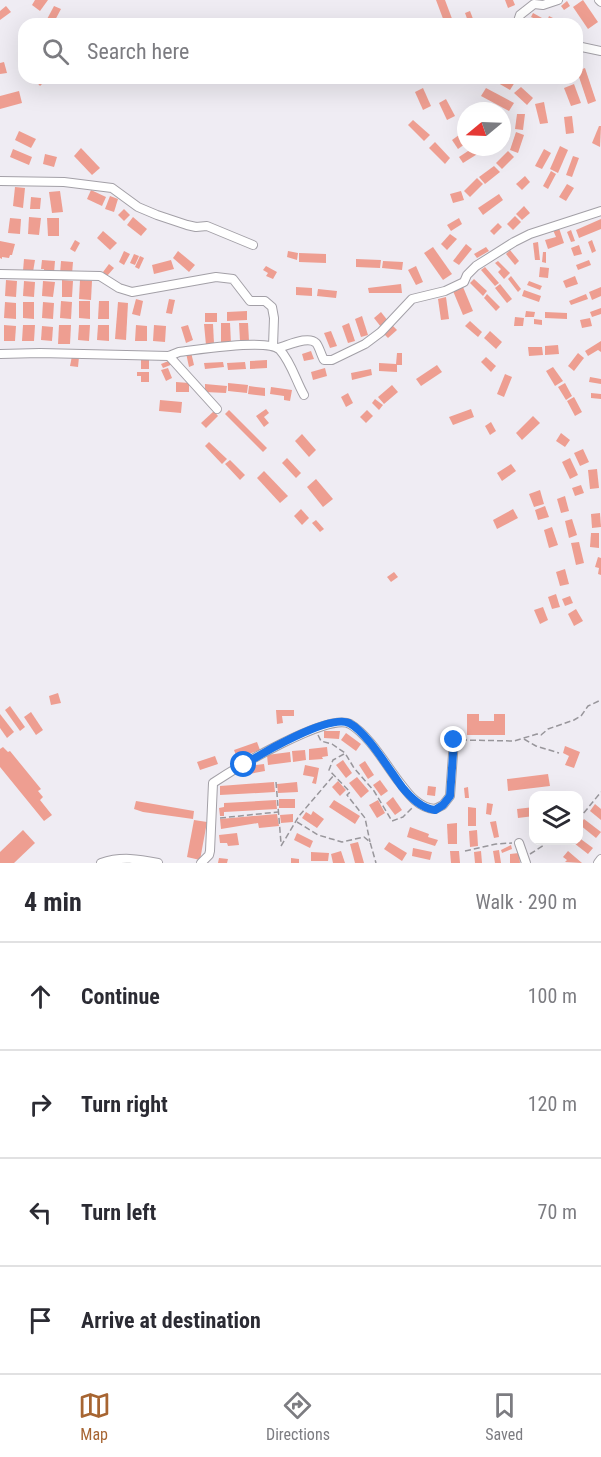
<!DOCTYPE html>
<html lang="en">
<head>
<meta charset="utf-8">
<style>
  :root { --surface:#fff; --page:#f7f7f7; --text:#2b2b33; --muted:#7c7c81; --line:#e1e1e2; --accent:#a76532 }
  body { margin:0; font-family:"Roboto Condensed",sans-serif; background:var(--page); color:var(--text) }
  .controls { position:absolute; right:18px; bottom:18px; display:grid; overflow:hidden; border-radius:12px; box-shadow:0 6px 24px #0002 }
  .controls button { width:54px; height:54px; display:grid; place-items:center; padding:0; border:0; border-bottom:2px solid var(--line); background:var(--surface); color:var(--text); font:30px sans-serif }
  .compass { position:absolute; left:457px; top:102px; width:54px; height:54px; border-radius:50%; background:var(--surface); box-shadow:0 6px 24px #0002; rotate:251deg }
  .stop { position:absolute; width:18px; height:18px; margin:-14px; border:4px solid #1a73e8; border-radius:50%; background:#fff }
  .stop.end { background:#1a73e8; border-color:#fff; box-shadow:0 2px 6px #0008 }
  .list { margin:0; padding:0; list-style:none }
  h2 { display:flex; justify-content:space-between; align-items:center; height:78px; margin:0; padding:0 24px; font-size:26px }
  h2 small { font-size:20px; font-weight:400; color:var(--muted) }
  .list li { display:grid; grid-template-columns:39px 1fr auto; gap:18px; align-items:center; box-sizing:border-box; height:108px; padding:0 24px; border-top:2px solid var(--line) }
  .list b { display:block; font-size:22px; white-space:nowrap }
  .list em { font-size:20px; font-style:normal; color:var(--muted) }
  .icon { flex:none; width:33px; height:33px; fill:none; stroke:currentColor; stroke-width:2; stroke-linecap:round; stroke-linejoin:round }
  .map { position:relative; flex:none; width:601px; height:863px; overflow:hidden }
  .search { position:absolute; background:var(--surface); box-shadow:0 6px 24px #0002; left:18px; right:18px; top:18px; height:66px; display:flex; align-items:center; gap:15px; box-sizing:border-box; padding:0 21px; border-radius:18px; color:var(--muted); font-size:22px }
  .sheet { height:510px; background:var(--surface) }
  nav { display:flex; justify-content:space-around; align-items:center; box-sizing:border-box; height:84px; border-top:2px solid var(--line); background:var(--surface); font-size:16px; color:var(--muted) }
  nav a { display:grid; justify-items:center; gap:3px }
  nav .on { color:var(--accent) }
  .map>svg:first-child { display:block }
  .building { fill:#ee9e91 }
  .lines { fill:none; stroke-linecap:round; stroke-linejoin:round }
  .minor-casing { stroke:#a3a0a7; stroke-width:10 }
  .path { stroke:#98969b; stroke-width:1.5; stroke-dasharray:6 3; stroke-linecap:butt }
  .minor { stroke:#fff; stroke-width:8 }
  .route { stroke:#1a73e8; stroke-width:8 }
</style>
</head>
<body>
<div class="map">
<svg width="601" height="863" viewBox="0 0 601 863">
  <rect width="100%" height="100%" fill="#efecf3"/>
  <g class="building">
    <path d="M 35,0 L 48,0 L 40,11 L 32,5 Z"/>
    <path d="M 436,0 L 445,0 L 454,24 L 445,24 Z"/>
    <path d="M 505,0 L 513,0 L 515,5 L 508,8 Z"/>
    <path d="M 583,0 L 598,22 L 588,29 L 573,7 Z"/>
    <path d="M 567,1 L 570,6 L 564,10 L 561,6 Z"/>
    <path d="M 6,6 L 11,12 L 0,20 L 0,11 Z"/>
    <path d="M 54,6 L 61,9 L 53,24 L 47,24 L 45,23 Z"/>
    <path d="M 470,11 L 475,24 L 469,24 L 465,13 Z"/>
    <path d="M 533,13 L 542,18 L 540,21 L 531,17 Z"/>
    <path d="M 549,16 L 565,24 L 546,24 Z"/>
    <path d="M 4,62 L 7,73 L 0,74 L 0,63 Z"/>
    <path d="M 585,68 L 596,101 L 588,104 L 577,71 Z"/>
    <path d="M 33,78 L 40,78 L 44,82 L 40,86 Z"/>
    <path d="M 494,78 L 508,78 L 515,82 L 510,90 L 493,80 Z"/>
    <path d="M 574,84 L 581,103 L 571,106 L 564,88 Z"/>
    <path d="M 521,87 L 533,98 L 527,105 L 514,93 Z"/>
    <path d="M 423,88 L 431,106 L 423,110 L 415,92 Z"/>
    <path d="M 486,88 L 514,103 L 509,111 L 481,96 Z"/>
    <path d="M 19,91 L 22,103 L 0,109 L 0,96 Z"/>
    <path d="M 446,99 L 455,116 L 447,120 L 439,103 Z"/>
    <path d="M 544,102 L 548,123 L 540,124 L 535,104 Z"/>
    <path d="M 517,114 L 525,114 L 523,130 L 515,129 Z"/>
    <path d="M 572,116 L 574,133 L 566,134 L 564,117 Z"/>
    <path d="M 413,120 L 430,135 L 424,141 L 408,125 Z"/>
    <path d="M 599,126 L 601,126 L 600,147 L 592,143 Z"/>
    <path d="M 19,131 L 36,139 L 31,148 L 15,140 Z"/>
    <path d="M 516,132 L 524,135 L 518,153 L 510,150 Z"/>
    <path d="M 459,135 L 465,144 L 458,149 L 452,140 Z"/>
    <path d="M 435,142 L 450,158 L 445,164 L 429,148 Z"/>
    <path d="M 560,146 L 568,150 L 558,173 L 550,169 Z"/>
    <path d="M 474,147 L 479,153 L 463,163 L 459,157 Z"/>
    <path d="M 81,148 L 100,168 L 92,175 L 74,156 Z"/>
    <path d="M 13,149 L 32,157 L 29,165 L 10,157 Z"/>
    <path d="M 544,149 L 551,153 L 542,169 L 535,166 Z"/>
    <path d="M 508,151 L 514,157 L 502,169 L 496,163 Z"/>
    <path d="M 45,154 L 57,157 L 54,167 L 43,164 Z"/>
    <path d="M 573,156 L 579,158 L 572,177 L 566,175 Z"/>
    <path d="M 494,166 L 500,172 L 485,184 L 479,177 Z"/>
    <path d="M 551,171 L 556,174 L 548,189 L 543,186 Z"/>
    <path d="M 525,176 L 530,182 L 522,190 L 516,184 Z"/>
    <path d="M 477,178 L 483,184 L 470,197 L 464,191 Z"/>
    <path d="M 567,184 L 574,188 L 566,201 L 559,197 Z"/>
    <path d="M 15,187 L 25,188 L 23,208 L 13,206 Z"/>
    <path d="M 91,190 L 106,197 L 102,206 L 87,199 Z"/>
    <path d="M 60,191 L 63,212 L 52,213 L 49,192 Z"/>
    <path d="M 461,191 L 464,200 L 453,203 L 450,194 Z"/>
    <path d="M 499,194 L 503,200 L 483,215 L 478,208 Z"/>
    <path d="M 110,196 L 118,199 L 114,212 L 105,209 Z"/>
    <path d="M 31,197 L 41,198 L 40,209 L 30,209 Z"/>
    <path d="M 524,206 L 530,213 L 522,220 L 516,214 Z"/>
    <path d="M 124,209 L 130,215 L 124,221 L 118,215 Z"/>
    <path d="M 515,216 L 521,222 L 513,230 L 507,224 Z"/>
    <path d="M 29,217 L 41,218 L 39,235 L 28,234 Z"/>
    <path d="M 133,217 L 147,229 L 141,236 L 127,225 Z"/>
    <path d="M 10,218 L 21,219 L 20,234 L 8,233 Z"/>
    <path d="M 47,218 L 59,218 L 59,236 L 48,236 Z"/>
    <path d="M 459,218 L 462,224 L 451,231 L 447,225 Z"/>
    <path d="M 601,219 L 601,229 L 579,238 L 576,230 Z"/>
    <path d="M 498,223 L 502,227 L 494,235 L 490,231 Z"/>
    <path d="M 559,228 L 564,243 L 548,249 L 545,240 L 556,237 L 553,230 Z"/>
    <path d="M 571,230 L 575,241 L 571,242 L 567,232 Z"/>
    <path d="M 103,231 L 117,243 L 110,250 L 97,238 Z"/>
    <path d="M 450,234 L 457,239 L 447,250 L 441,244 Z"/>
    <path d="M 75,240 L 80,243 L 75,252 L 70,249 Z"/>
    <path d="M 592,240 L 596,251 L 592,253 L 588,242 Z"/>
    <path d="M 0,241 L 15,244 L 12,255 L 10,255 L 9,258 L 2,257 L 2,259 L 0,258 Z"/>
    <path d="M 538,242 L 540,260 L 535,260 L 533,243 Z"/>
    <path d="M 466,244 L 472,249 L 459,265 L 453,261 Z"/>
    <path d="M 579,245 L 582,254 L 574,256 L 571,248 Z"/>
    <path d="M 433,247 L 452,274 L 443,280 L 424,253 Z"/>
    <path d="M 486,247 L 489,251 L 477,258 L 474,254 Z"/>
    <path d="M 510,250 L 519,261 L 515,265 L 506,254 Z"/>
    <path d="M 124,251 L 130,254 L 124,265 L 119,262 Z"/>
    <path d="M 178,251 L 195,265 L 189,272 L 173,258 Z"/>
    <path d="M 288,251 L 298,253 L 297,260 L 287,257 Z"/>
    <path d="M 543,252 L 546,252 L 546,263 L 542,262 Z"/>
    <path d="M 299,253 L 326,254 L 326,263 L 299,262 Z"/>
    <path d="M 134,254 L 139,256 L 135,265 L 130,263 Z"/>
    <path d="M 140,256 L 144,258 L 139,269 L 135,267 Z"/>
    <path d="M 24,259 L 35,260 L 33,272 L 23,271 Z"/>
    <path d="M 356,259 L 381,260 L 380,268 L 356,267 Z"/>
    <path d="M 42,260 L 55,261 L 54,273 L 44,272 L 44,269 L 41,269 Z"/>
    <path d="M 171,260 L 174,269 L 154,274 L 152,265 Z"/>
    <path d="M 589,260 L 591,265 L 578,270 L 576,265 Z"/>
    <path d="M 61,261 L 73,262 L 72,274 L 60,274 Z"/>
    <path d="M 383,261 L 403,262 L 402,270 L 382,268 Z"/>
    <path d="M 498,261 L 510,273 L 504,279 L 498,272 L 501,269 L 495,263 Z"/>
    <path d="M 109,264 L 114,268 L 107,276 L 103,272 Z"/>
    <path d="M 266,266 L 277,272 L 273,279 L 266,276 L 268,273 L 263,270 Z"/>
    <path d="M 416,266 L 423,282 L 416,285 L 408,270 Z"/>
    <path d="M 485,267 L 499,283 L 495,286 L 481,270 Z"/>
    <path d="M 540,267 L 549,268 L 548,278 L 539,277 Z"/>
    <path d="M 511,276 L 521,289 L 518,292 L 508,279 Z"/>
    <path d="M 575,276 L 578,284 L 566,288 L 563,281 Z"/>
    <path d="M 474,279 L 487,291 L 483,296 L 470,283 Z"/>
    <path d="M 6,280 L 17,281 L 16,297 L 5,296 Z"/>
    <path d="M 62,280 L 73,281 L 72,297 L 62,297 Z"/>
    <path d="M 80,280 L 92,281 L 91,300 L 79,299 Z"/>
    <path d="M 24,281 L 35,282 L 34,297 L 23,296 Z"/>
    <path d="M 43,281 L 55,282 L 53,297 L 42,296 Z"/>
    <path d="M 529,281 L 542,286 L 540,290 L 527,285 Z"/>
    <path d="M 401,284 L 402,293 L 369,293 L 368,288 Z"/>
    <path d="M 500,284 L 512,299 L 507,303 L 495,288 Z"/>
    <path d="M 296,287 L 312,288 L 312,296 L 296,295 Z"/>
    <path d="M 463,287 L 473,311 L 463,315 L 453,291 Z"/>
    <path d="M 601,287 L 601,296 L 592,300 L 589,292 Z"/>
    <path d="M 318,289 L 337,291 L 336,298 L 317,296 Z"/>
    <path d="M 524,290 L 541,296 L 539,302 L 522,296 Z"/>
    <path d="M 487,294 L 500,307 L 496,311 L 484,298 Z"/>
    <path d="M 586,294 L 588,299 L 571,305 L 569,301 Z"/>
    <path d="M 446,297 L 449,319 L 441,320 L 438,299 Z"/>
    <path d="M 136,299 L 143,301 L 140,316 L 132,314 Z"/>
    <path d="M 169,299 L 175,300 L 172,314 L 166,313 Z"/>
    <path d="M 61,301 L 72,302 L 71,319 L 60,318 Z"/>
    <path d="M 79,301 L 90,301 L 90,319 L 79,318 Z"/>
    <path d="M 99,301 L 109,301 L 109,319 L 98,319 Z"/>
    <path d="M 5,302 L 16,303 L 16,319 L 4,318 Z"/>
    <path d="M 23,302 L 34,302 L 34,319 L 23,318 Z"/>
    <path d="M 43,302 L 54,303 L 53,319 L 42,318 Z"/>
    <path d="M 118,302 L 128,303 L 126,340 L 115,339 Z"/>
    <path d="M 601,308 L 601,314 L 592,317 L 590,312 Z"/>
    <path d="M 247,311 L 247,320 L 227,321 L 227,312 Z"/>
    <path d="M 526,311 L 535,312 L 534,317 L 525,317 Z"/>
    <path d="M 381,312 L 388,321 L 381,327 L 374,318 Z"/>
    <path d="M 545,312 L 567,313 L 567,319 L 545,318 Z"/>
    <rect x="205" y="313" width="12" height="9"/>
    <path d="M 362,316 L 368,335 L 361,337 L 355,319 Z"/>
    <path d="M 515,317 L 524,318 L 523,326 L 514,326 Z"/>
    <path d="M 590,318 L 592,326 L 582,328 L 580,320 Z"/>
    <path d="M 534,319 L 542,320 L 542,325 L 534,324 Z"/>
    <path d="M 470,321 L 482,332 L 478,337 L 465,326 Z"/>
    <path d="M 221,323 L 230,323 L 231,344 L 221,344 Z"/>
    <path d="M 239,323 L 248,323 L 249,341 L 240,341 Z"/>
    <path d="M 349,323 L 355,341 L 348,343 L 342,326 Z"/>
    <path d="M 204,324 L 213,324 L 214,344 L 206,345 Z"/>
    <path d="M 4,325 L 16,326 L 15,341 L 4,341 Z"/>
    <path d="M 23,325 L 35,325 L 34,341 L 22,341 Z"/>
    <path d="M 59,325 L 71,325 L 70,344 L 58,344 Z"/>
    <path d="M 79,325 L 90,325 L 89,341 L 78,340 Z"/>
    <path d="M 98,325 L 109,325 L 109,341 L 97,340 Z"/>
    <path d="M 136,325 L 147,326 L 147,341 L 135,341 Z"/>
    <path d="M 154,325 L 166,326 L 165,342 L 153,341 Z"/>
    <path d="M 188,325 L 193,340 L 186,343 L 181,327 Z"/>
    <path d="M 392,325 L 397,330 L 388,338 L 383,333 Z"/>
    <path d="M 42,326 L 53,327 L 52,341 L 41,340 Z"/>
    <path d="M 331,331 L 337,346 L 330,348 L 324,333 Z"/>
    <path d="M 490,331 L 502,342 L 496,349 L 484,338 Z"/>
    <path d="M 601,341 L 601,352 L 598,350 L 588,356 L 585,351 Z"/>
    <path d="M 558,345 L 559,354 L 545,355 L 545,346 Z"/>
    <path d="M 528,347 L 542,347 L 543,355 L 529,356 Z"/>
    <path d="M 311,351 L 314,359 L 304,361 L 302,354 Z"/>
    <path d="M 191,352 L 194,365 L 189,367 L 186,353 Z"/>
    <path d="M 397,353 L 402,353 L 402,365 L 397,365 L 397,372 L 379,371 L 379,363 L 396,364 Z"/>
    <path d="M 578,353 L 584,358 L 574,371 L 568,366 Z"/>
    <path d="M 72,356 L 79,357 L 78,367 L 70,366 Z"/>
    <path d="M 486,357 L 496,366 L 491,372 L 481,362 Z"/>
    <rect x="141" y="358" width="8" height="11"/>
    <path d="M 171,360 L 173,364 L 163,368 L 161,364 Z"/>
    <path d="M 267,360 L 267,368 L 250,369 L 250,361 Z"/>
    <path d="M 223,362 L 224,367 L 205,369 L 204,363 Z"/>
    <path d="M 245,362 L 246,369 L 228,370 L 227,363 Z"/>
    <path d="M 437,365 L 442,372 L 421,386 L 416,379 Z"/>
    <path d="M 553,367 L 563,381 L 555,386 L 546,371 Z"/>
    <path d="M 168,368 L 172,378 L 166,381 L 161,370 Z"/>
    <path d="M 325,368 L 327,376 L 313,380 L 311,372 Z"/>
    <path d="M 371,369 L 372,375 L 352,380 L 351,373 Z"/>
    <path d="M 137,372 L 149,372 L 149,382 L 141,382 L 141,376 L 137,376 Z"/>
    <path d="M 505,374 L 512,377 L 504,397 L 497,394 Z"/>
    <path d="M 590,377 L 601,379 L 601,384 L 589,382 Z"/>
    <path d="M 176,382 L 189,383 L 189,392 L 176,392 Z"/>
    <path d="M 228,383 L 248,385 L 247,393 L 228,391 Z"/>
    <path d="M 565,383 L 572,396 L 566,400 L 558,387 Z"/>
    <path d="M 205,384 L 227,386 L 226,393 L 205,392 Z"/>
    <path d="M 392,385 L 398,392 L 384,404 L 378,397 Z"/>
    <path d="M 249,386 L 265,388 L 265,396 L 248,394 Z"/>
    <path d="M 271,387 L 292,390 L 290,401 L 284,400 L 284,396 L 270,394 Z"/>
    <path d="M 348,393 L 353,403 L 346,407 L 341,397 Z"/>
    <path d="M 591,393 L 601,394 L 601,399 L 591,398 Z"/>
    <path d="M 574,397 L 582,412 L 575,416 L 567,401 Z"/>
    <path d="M 375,399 L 383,405 L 379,410 L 372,403 Z"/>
    <path d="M 160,400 L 182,402 L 181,413 L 159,411 Z"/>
    <path d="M 266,409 L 269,413 L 264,417 L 269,423 L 264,427 L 256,416 Z"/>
    <path d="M 471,409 L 474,417 L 453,425 L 449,417 Z"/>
    <path d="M 229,410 L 267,448 L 263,452 L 225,414 Z"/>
    <path d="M 367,410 L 373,416 L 366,423 L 360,417 Z"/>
    <path d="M 214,411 L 218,416 L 206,428 L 201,423 Z"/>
    <path d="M 533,416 L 540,423 L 522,440 L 516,433 Z"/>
    <path d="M 491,422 L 496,431 L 490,435 L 485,426 Z"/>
    <path d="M 561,433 L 570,440 L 565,447 L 556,441 Z"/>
    <path d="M 302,434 L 316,450 L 309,457 L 295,441 Z"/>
    <path d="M 209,442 L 227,459 L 222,464 L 205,446 Z"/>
    <path d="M 583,449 L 589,462 L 580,466 L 574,453 Z"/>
    <path d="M 287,458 L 301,473 L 296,478 L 282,463 Z"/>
    <path d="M 570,458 L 578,475 L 570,479 L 562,462 Z"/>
    <path d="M 230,460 L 245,475 L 240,480 L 225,464 Z"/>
    <path d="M 511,464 L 516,471 L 502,481 L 497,473 Z"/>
    <path d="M 597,469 L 599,488 L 590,489 L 588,470 Z"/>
    <path d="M 264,471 L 288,496 L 280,503 L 257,478 Z"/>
    <path d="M 316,479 L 333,499 L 323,507 L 307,487 Z"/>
    <path d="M 581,485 L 584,493 L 575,496 L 572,488 Z"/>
    <path d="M 540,490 L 544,504 L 534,507 L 529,494 Z"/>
    <path d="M 565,496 L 569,511 L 561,513 L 557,499 Z"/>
    <path d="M 545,506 L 549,517 L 538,520 L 535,510 Z"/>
    <path d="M 301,509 L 309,518 L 302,525 L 294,516 Z"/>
    <path d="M 513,509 L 518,518 L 497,529 L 493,520 Z"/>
    <path d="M 600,513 L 601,527 L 592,528 L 591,514 Z"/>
    <path d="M 572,519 L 577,535 L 569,538 L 565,521 Z"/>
    <path d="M 316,520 L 324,529 L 320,532 L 312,523 Z"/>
    <path d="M 552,527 L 558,545 L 549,548 L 544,530 Z"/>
    <path d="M 591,533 L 599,533 L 599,548 L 590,547 Z"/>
    <path d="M 579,542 L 584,563 L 576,565 L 571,543 Z"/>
    <path d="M 598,557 L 601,558 L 601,575 L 598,574 L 599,568 L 595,567 Z"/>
    <path d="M 565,569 L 569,584 L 560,586 L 556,572 Z"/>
    <path d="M 394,572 L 398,577 L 391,582 L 387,577 Z"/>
    <path d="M 556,594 L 560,607 L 552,609 L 548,597 Z"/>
    <path d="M 570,596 L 573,603 L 565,606 L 562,599 Z"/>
    <path d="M 543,607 L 548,620 L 540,624 L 534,610 Z"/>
    <path d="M 576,609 L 583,621 L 574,626 L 568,614 Z"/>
    <path d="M 58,693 L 61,703 L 51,705 L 49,696 Z"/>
    <path d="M 10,706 L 25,727 L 20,731 L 5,710 Z"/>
    <path d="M 276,710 L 294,710 L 294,716 L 282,716 L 283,723 L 277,724 Z"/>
    <path d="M 31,712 L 43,730 L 36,735 L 24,717 Z"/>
    <path d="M 0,714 L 14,732 L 7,738 L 0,728 Z"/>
    <path d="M 467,714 L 479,714 L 479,721 L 494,721 L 494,714 L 505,714 L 505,735 L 467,735 Z"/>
    <path d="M 324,731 L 340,731 L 339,739 L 324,738 Z"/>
    <path d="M 346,733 L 361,744 L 356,751 L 341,740 Z"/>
    <path d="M 257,742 L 260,750 L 237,758 L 234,750 Z"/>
    <path d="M 565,746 L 580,752 L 574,768 L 565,765 L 569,756 L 563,753 Z"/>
    <path d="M 3,747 L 8,752 L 10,751 L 41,789 L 38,791 L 43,797 L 40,800 L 52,815 L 44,821 L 0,767 L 0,749 Z"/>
    <path d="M 327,747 L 328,756 L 322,757 L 323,759 L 309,760 L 309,749 Z"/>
    <path d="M 305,750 L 306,760 L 293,762 L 292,751 Z"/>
    <path d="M 290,752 L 291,762 L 268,765 L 267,755 Z"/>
    <path d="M 215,756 L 218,764 L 200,770 L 197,762 Z"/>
    <path d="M 343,760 L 352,773 L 346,778 L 336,765 Z"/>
    <path d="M 365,761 L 374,775 L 368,779 L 359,765 Z"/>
    <path d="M 264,764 L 265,771 L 249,774 L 248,766 Z"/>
    <path d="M 305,765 L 319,768 L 316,784 L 312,783 L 314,777 L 303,775 Z"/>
    <path d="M 548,774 L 550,786 L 508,791 L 507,779 Z"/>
    <path d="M 357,777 L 369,791 L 361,798 L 349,783 Z"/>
    <path d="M 380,780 L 388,791 L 381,796 L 373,785 Z"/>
    <path d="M 338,781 L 346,790 L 340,796 L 332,787 Z"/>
    <path d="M 274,782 L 275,792 L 220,795 L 220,786 Z"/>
    <path d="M 297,782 L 298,792 L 278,793 L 277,784 Z"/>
    <path d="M 428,786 L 436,787 L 435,796 L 427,795 Z"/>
    <path d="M 468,787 L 469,798 L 465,798 L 464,788 Z"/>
    <path d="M 393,797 L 402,810 L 395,815 L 386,803 Z"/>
    <rect x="279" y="799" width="16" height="9"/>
    <path d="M 276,800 L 277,809 L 224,812 L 224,816 L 220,816 L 219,808 L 224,807 L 224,803 Z"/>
    <path d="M 334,800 L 360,816 L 355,824 L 329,807 Z"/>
    <path d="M 378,800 L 385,813 L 377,818 L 369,805 Z"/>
    <path d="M 136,801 L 194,811 L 193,819 L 143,812 L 134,809 Z"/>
    <path d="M 487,803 L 493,804 L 491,815 L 486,814 Z"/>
    <path d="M 595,804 L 601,809 L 601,820 L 590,811 Z"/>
    <path d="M 468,807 L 476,808 L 476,826 L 468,826 Z"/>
    <path d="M 534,807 L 534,816 L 518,818 L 517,809 Z"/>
    <path d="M 313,811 L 324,819 L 317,828 L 302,818 L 306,812 L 311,815 Z"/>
    <path d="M 277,814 L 279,826 L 259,828 L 258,823 L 221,829 L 220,819 Z"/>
    <path d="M 293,814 L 293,822 L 281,823 L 280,815 Z"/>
    <path d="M 584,819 L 601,832 L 596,838 L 580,825 Z"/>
    <path d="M 194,820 L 207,822 L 200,860 L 187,857 Z"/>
    <path d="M 496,821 L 499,837 L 494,838 L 490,822 Z"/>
    <path d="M 457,823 L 457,844 L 448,844 L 447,824 Z"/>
    <path d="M 410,827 L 429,834 L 428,837 L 438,840 L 435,846 L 407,837 Z"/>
    <path d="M 23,830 L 35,843 L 14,863 L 0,863 L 0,852 Z"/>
    <path d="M 477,830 L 478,846 L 470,847 L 469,831 Z"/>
    <path d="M 237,833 L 239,845 L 228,846 L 227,843 L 220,843 L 219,835 Z"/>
    <path d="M 297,833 L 313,841 L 310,848 L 294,840 Z"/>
    <path d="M 578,837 L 593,848 L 588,854 L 570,840 L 578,840 Z"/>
    <path d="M 358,842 L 364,863 L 355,863 L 350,844 Z"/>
    <path d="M 389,842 L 407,853 L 402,861 L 384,849 Z"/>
    <path d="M 511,845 L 512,849 L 502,853 L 501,850 Z"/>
    <path d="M 413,848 L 432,852 L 430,860 L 412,856 Z"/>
    <path d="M 499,850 L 501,863 L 495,863 L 493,851 Z"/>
    <path d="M 341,851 L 345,863 L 333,863 L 331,854 Z"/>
    <path d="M 450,851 L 459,851 L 460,863 L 451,863 Z"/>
    <path d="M 481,851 L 482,863 L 475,863 L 474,852 Z"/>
    <path d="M 568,851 L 582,863 L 565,862 L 567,860 L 563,857 Z"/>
    <path d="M 311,852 L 329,853 L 328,861 L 311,861 Z"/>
    <path d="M 519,853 L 520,863 L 510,863 L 510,854 Z"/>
    <path d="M 219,858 L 228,859 L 227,863 L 218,863 Z"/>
    <path d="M 291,858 L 299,859 L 299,863 L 291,863 Z"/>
  </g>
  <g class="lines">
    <g class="minor-casing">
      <g id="minor">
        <path d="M 599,0 L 601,2"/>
        <path d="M 517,24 L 520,15 L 534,4 L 543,5 L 558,0"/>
        <path d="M 577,46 L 601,51"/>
        <path d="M 0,181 L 64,182 L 112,188 L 138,207 L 157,215 L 187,225 L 196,227 L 207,226 L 253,245"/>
        <path d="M 0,274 L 100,276 L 119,288 L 132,292 L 216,277 L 233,279 L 250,301 L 265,301 L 272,307 L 274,318 L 273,346"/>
        <path d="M 278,348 C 287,346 308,335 316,343 C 319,346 321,355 324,360 L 332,360 L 365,344 L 381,332 L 412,299 L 445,291 L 464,282 L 467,275 L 476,266 L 514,242 L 530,234 L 601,211"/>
        <path d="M 0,354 L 40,353 L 169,356 L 179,352 C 197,350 268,338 280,350 C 291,362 296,381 304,395"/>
        <path d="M 169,356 L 217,409"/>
        <path d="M 519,843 L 526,863"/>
        <path d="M 101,863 C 121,856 139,859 158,863"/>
        <path d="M 201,863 L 209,855 L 210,851 L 213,783 C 234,769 328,712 350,724 C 369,735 386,765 400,783 C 409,795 419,808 435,809 L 443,805 L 450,796 L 454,740"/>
        <path d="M 598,863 L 601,859"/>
      </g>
    </g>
    <g class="path">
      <path d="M 318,735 L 321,741 L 332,744 L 345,753 L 354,768 L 374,791 L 392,821 L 403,817 L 413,807"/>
      <path d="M 524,739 L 536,746 L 559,753"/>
      <path d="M 461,740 L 514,741 L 537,734 L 541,735 L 548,729 L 574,720 L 581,716 L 588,706 L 601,700"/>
      <path d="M 344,754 L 333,760 L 329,770 L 350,792 L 347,795 L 365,818 L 370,842"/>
      <path d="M 276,782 L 281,843"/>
      <path d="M 220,818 L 278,812"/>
      <path d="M 578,820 L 601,792"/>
      <path d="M 297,822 L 318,835 L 342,842 L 364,837 L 370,842 L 376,863"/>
      <path d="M 281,846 L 299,816 L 334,775"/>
      <path d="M 465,851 L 496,844 L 512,843"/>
      <path d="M 530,854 L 552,840"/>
    </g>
    <use href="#minor" class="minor"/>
  </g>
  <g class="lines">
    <path class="route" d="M 244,765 C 262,753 329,714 349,723 C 367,732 389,770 402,787 C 411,798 421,808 435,810 L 443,805 L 450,796 L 454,740"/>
  </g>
</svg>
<div class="controls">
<button><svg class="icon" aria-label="layers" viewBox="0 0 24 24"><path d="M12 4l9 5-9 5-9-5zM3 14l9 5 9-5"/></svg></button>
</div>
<svg class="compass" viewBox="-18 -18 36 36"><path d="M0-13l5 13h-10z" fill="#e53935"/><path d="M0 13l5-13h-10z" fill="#7c7c81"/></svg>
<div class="stop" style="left:244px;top:765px"></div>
<div class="stop end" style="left:454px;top:740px"></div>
<div class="search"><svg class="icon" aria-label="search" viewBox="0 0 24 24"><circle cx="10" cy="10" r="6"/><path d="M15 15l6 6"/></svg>Search here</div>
</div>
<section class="sheet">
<h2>4 min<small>Walk · 290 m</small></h2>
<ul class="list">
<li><svg class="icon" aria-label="ahead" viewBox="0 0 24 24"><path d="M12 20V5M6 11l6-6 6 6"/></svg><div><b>Continue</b></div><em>100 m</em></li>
<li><svg class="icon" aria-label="right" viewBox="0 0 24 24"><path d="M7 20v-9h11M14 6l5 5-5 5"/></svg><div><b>Turn right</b></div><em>120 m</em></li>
<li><svg class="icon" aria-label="left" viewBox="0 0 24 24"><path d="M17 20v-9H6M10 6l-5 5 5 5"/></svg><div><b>Turn left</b></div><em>70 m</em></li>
<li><svg class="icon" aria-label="arrive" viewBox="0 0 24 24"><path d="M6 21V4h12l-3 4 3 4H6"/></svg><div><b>Arrive at destination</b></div></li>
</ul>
</section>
<nav>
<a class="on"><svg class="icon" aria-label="map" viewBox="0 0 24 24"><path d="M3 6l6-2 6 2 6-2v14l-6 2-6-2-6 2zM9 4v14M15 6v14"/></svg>Map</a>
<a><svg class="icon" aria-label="directions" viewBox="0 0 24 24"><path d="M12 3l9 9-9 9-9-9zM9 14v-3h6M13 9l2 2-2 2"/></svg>Directions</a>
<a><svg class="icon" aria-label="saved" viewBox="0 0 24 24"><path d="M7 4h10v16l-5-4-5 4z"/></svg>Saved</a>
</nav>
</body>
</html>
